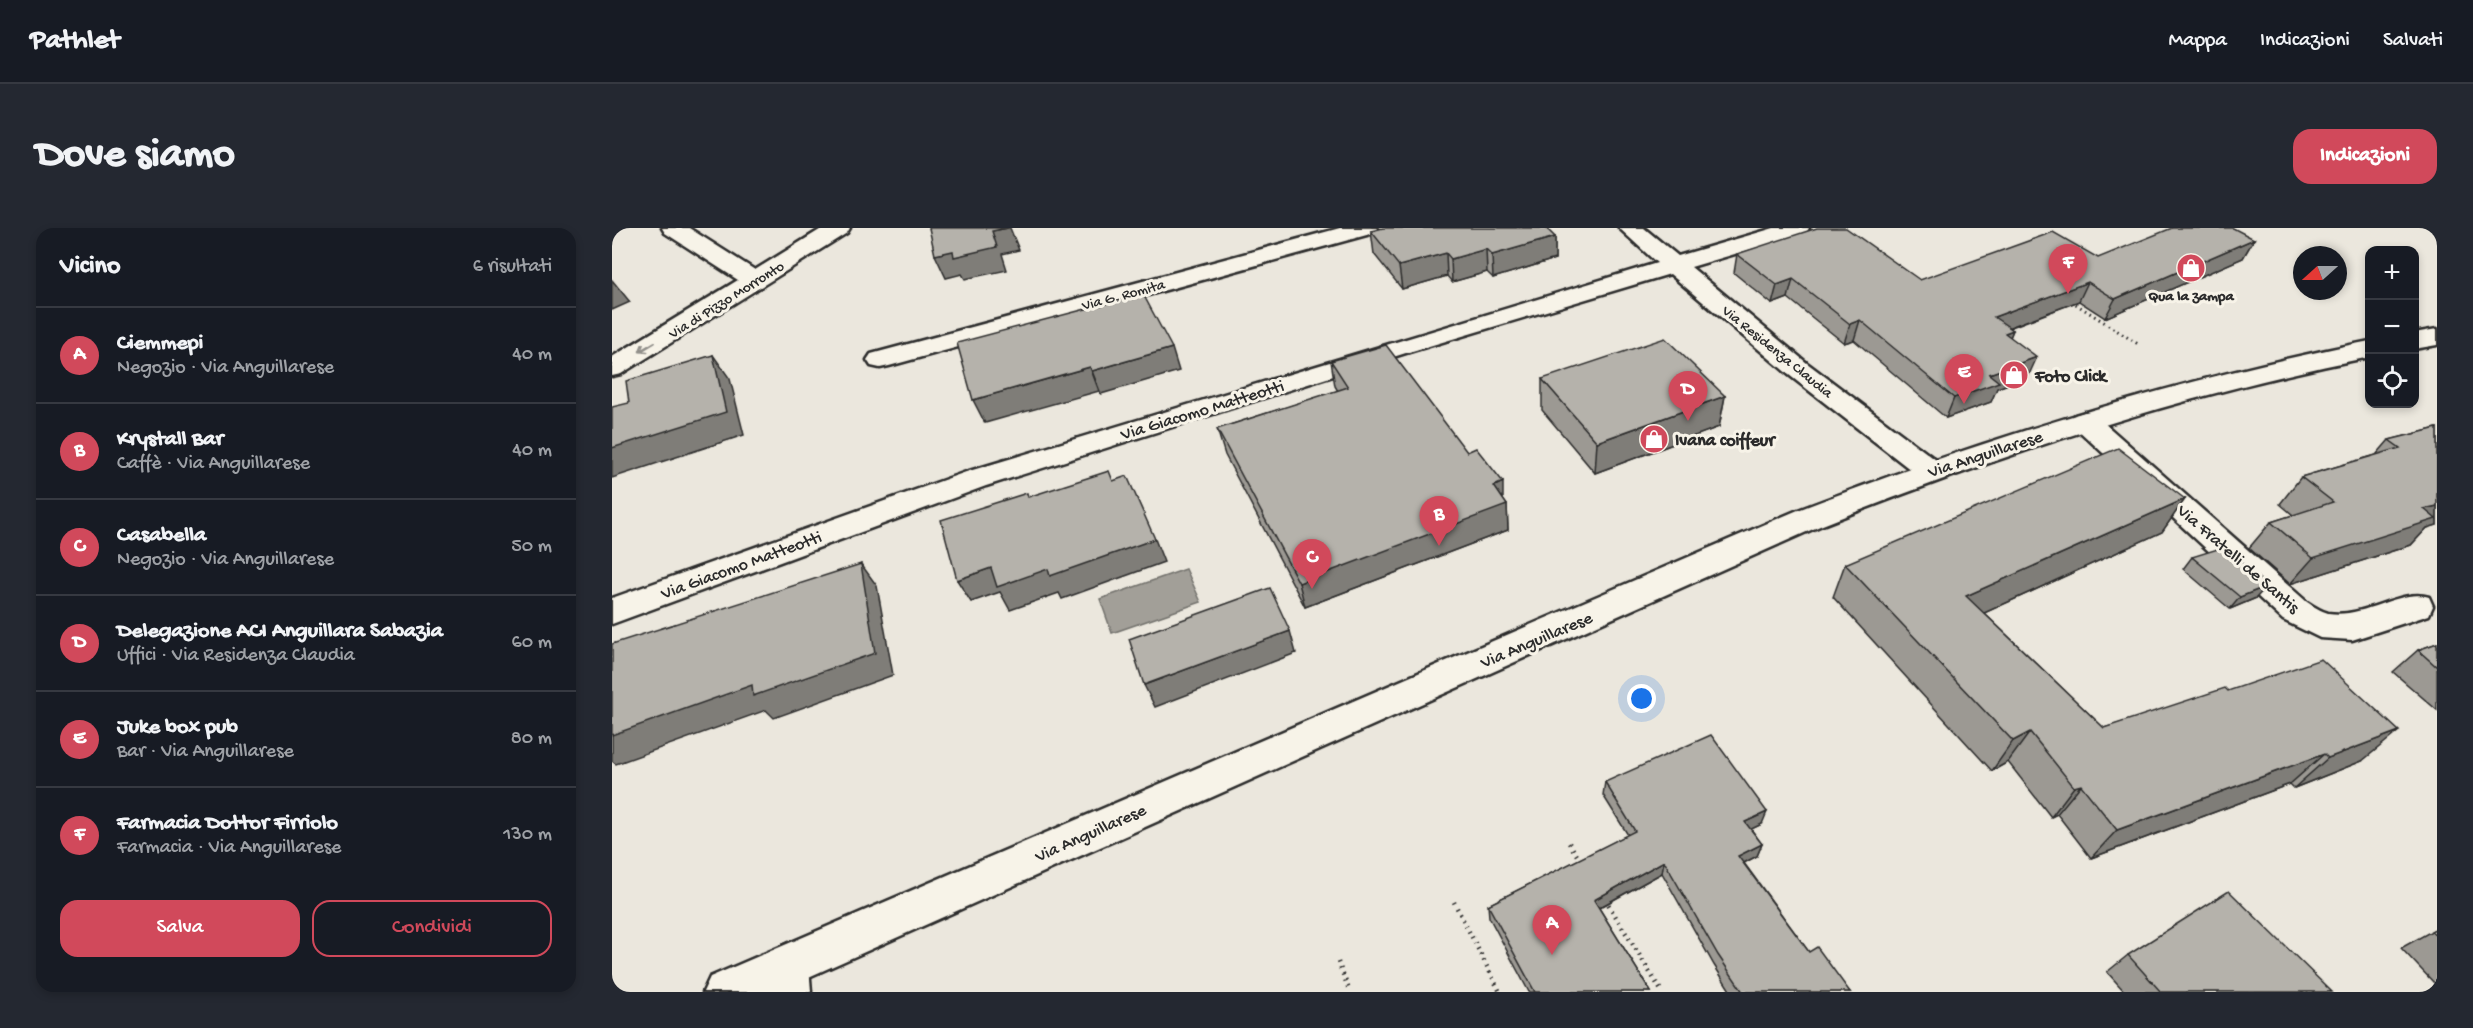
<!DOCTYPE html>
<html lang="it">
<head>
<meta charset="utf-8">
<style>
  :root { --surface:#171b24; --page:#242831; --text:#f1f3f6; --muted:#9ea1a6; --line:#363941; --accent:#d1495b }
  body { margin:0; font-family:"Gochi Hand",sans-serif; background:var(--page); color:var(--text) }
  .controls { position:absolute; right:18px; top:18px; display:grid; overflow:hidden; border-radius:12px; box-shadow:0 3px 9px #0003 }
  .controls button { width:54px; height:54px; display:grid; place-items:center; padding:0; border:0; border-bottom:2px solid var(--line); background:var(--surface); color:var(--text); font:30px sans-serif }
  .compass { position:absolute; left:1681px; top:18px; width:54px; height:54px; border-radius:50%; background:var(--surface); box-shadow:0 3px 9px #0003; rotate:249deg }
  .you { position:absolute; left:1030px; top:471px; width:21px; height:21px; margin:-15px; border:4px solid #fff; border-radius:50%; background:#1a73e8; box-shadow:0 0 0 9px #1a73e833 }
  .badge { display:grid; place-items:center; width:39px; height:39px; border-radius:50%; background:var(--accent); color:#fff; font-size:20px; font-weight:700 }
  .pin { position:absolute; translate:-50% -50px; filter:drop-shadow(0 2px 3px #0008) }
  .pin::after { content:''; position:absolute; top:32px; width:21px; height:18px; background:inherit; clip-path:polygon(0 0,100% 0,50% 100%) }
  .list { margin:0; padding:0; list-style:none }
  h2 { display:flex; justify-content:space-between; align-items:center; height:78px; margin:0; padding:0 24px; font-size:26px }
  h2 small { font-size:20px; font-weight:400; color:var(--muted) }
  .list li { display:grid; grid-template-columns:39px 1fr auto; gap:18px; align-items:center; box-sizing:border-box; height:96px; padding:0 24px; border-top:2px solid var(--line) }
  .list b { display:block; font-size:22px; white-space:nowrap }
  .list p { margin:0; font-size:20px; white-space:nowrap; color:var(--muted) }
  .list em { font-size:20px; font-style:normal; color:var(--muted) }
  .actions { display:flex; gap:12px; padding:18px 24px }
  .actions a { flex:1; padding:14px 0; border:2px solid var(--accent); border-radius:18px; text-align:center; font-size:21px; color:var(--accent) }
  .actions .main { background:var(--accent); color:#fff }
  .icon { flex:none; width:33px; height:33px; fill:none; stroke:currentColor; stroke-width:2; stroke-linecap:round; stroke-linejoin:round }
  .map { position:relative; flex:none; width:1825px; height:764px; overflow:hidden; border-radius:18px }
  header { display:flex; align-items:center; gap:36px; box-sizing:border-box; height:84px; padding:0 30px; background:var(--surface); border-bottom:2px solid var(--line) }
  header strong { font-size:28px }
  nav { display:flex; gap:33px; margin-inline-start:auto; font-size:21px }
  .intro { display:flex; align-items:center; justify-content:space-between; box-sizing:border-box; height:144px; padding:0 36px }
  h1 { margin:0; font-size:42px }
  .button { padding:15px 27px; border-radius:18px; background:var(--accent); color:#fff; font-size:21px; font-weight:700 }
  main { display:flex; gap:36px; padding:0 36px }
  aside { flex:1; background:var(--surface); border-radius:18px; box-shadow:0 3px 9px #0003 }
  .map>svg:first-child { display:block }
  .water { fill:#a29f98; stroke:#72716c; stroke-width:1.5 }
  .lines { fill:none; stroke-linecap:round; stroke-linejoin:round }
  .minor-casing { stroke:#2b2b2b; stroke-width:5 }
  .secondary-casing { stroke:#2b2b2b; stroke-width:5 }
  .path-far1 { stroke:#2b2b2b; stroke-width:3; stroke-dasharray:1.5 4; stroke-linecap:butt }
  .path { stroke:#2b2b2b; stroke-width:4.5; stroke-dasharray:1.5 5; stroke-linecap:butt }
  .minor { fill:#f7f3e8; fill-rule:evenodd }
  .secondary { fill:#f7f3e8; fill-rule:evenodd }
  .wall { fill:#9c9993; stroke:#2b2b2b; stroke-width:1.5 }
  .shaded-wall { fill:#7f7d78; stroke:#2b2b2b; stroke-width:1.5 }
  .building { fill:#b5b2ab; stroke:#2b2b2b; stroke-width:1.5 }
  .oneway { stroke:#918f8a }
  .labels { text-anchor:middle; stroke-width:6; stroke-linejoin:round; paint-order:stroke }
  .far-street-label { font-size:15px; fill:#2b2b2b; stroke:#f7f3e8 }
  .far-poi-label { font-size:15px; font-weight:bold; fill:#2b2b2b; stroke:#f7f3e8 }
  .poi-label { font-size:18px; font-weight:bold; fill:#2b2b2b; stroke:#f7f3e8; text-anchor:start }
  .street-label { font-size:18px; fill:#2b2b2b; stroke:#f7f3e8 }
</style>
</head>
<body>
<header>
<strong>Pathlet</strong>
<nav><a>Mappa</a><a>Indicazioni</a><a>Salvati</a></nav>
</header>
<div class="intro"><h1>Dove siamo</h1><a class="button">Indicazioni</a></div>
<main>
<aside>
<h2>Vicino<small>6 risultati</small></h2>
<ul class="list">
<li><span class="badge">A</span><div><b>Ciemmepi</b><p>Negozio · Via Anguillarese</p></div><em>40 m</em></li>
<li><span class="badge">B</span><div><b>Krystall Bar</b><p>Caffè · Via Anguillarese</p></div><em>40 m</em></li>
<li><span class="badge">C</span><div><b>Casabella</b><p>Negozio · Via Anguillarese</p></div><em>50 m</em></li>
<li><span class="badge">D</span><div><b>Delegazione ACI Anguillara Sabazia</b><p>Uffici · Via Residenza Claudia</p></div><em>60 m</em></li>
<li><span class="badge">E</span><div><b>Juke box pub</b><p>Bar · Via Anguillarese</p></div><em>80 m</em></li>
<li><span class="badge">F</span><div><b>Farmacia Dottor Firriolo</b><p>Farmacia · Via Anguillarese</p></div><em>130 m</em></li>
</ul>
<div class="actions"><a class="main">Salva</a><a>Condividi</a></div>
</aside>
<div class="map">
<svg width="1825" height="764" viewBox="0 0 1825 764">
  <rect width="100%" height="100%" fill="#ebe7dd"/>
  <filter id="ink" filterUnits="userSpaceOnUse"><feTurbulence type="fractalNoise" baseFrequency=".0167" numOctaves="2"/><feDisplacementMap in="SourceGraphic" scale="12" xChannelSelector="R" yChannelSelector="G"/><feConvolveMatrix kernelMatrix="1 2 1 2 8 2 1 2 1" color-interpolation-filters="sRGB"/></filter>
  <g filter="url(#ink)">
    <path class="water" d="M 574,341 L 589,374 L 500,405 L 488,371 Z"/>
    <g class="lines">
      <g class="minor-casing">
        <g id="minor">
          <path d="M 50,0 L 77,0 L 143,42 L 211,0 L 238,0 L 235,5 L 9,146 L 0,148 L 0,129 L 126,52 L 53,5 Z"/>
          <path d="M 728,0 L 765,0 L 762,5 L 277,138 L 268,140 L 259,138 L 255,132 L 259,126 Z"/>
          <path d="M 1007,0 L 1032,0 L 1066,28 L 1162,0 L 1197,0 L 1194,5 L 1079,39 L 1195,135 L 1328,235 L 1333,242 L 1328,249 L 1318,252 L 1308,249 L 1177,147 L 1058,46 L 797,124 L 374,258 L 0,396 L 0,370 L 354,244 L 1045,35 Z"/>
          <path d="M 1473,184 L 1483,187 L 1695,374 C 1701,378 1709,383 1716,385 C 1753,391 1788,360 1817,369 L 1821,378 L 1817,387 L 1740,412 L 1708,410 L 1671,392 L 1463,199 L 1459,193 L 1463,187 Z"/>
          <path d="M 176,717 L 191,723 L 197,738 L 199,764 L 155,764 L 155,738 L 161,723 Z"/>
        </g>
      </g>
      <g class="secondary-casing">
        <g id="secondary">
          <path d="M 1825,101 L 1825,117 L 1802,121 L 1802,105 Z"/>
          <path d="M 1758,113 L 1758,129 C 1567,167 1388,227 1208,298 L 163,764 L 91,764 L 98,749 L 1186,282 C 1373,211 1561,152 1758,113 Z"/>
        </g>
      </g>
      <path class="path-far1" d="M 1459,73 L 1526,116"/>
      <g class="path">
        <path d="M 957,615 L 970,635"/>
        <path d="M 993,671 L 1050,764"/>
        <path d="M 842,674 L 888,764"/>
        <path d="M 726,734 L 738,764"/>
      </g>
      <use href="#minor" class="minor"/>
      <use href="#secondary" class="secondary"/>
    </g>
    <g class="wall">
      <path d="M 759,3 L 943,9 L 943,31 L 881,50 L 875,44 L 840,54 L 835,48 L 790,61 L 762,26 Z"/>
      <path d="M 1642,11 L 1631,30 L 1493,90 L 1467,73 L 1397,100 L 1401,102 L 1398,109 L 1416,149 L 1385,160 L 1379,174 L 1334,190 L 1242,112 L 1232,115 L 1176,70 L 1160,76 L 1122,45 L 1125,26 L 1308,52 Z"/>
      <path d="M 719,133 L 855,224 L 895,277 L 896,302 L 693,379 L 613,227 L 605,201 L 726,163 L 723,158 Z"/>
      <path d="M 930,151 L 1113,168 L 1107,199 L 983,245 L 930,182 Z"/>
      <path d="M 1825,200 L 1825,297 L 1815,300 L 1799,317 L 1678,356 L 1637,320 L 1659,294 L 1681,287 L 1668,276 L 1689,249 L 1764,227 L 1777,212 Z"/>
      <path d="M 1573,271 L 1550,304 L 1372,385 L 1492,500 L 1616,463 L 1750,533 L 1682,560 L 1678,556 L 1479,630 L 1445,586 L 1439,589 L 1396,534 L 1380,543 L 1221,369 L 1233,336 Z"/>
      <path d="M 1580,329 L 1644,370 L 1618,381 L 1571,341 Z"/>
      <path d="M 1825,415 L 1825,482 L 1781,444 L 1806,422 Z"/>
      <path d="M 993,554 L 1150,596 L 1139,601 L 1150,616 L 1145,628 L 1132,635 L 1197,724 L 1238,764 L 1119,764 L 1102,737 L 1050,645 L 987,680 L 1039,764 L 917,764 L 877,689 L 876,677 L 1016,607 L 991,567 Z"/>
      <path d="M 1825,700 L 1825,758 L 1789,720 Z"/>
      <path d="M 1516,727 L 1720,764 L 1513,764 L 1495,744 Z"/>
    </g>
    <g class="shaded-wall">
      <path d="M 396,0 L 398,0 L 407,22 L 390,26 L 395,42 L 353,51 L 350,46 L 334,50 L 323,27 L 380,3 Z"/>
      <path d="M 943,9 L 943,31 L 881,50 L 880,27 Z"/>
      <path d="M 1642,11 L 1631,30 L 1493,90 L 1503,71 Z"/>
      <path d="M 874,21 L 875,44 L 840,54 L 839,31 Z"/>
      <path d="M 834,25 L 835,48 L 790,61 L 787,38 Z"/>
      <path d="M 1181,51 L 1176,70 L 1160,76 L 1165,57 Z"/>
      <path d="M 0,52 L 18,74 L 0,82 Z"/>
      <path d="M 1476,54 L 1467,73 L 1374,108 L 1382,89 Z"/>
      <path d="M 1248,92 L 1242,112 L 1232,115 L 1238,96 Z"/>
      <path d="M 1401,102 L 1393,122 L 1393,105 Z"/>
      <path d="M 560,120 L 567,143 L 489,166 L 480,143 Z"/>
      <path d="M 101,127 L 118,151 L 132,207 L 0,250 L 0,220 Z"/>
      <path d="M 1425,129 L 1416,149 L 1385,160 L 1379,174 L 1334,190 L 1342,170 L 1377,146 Z"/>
      <path d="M 478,139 L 487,163 L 373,195 L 361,172 Z"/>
      <path d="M 1113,168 L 1107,199 L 983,245 L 985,214 Z"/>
      <path d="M 891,254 L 891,278 L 895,277 L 896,302 L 693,379 L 687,355 Z"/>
      <path d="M 1573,271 L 1550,304 L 1337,401 L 1354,368 Z"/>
      <path d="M 1825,278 L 1825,297 L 1815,300 L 1799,317 L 1678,356 L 1701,330 L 1812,281 Z"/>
      <path d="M 543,311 L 552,334 L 450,371 L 447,365 L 398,382 L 388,364 L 359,374 L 345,352 L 379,340 Z"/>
      <path d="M 249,336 L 265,358 L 281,447 L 162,490 L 154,482 L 4,536 L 0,533 L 0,507 Z"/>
      <path d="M 1655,358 L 1644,370 L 1618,381 L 1628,369 Z"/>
      <path d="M 678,403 L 684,425 L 543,479 L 532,457 Z"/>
      <path d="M 1787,503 L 1750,533 L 1682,560 L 1716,530 Z"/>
      <path d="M 1418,504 L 1396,534 L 1380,543 L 1401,513 Z"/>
      <path d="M 1712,526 L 1678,556 L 1479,630 L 1505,602 Z"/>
      <path d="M 1469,557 L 1445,586 L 1439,589 L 1462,559 Z"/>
      <path d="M 1155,584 L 1150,596 L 1129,606 L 1133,594 Z"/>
      <path d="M 1150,616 L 1145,628 L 1122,640 L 1126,628 Z"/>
      <path d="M 1052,633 L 1050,645 L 981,683 L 982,672 Z"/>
    </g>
    <g class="building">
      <path d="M 317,0 L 396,0 L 380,3 L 385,19 L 342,29 L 341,23 L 323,27 Z"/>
      <path d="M 771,0 L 934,0 L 943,9 L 880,27 L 874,21 L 839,31 L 834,25 L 787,38 L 759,3 Z"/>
      <path d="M 1205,0 L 1234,0 L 1308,52 L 1441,4 L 1486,30 L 1560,0 L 1621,0 L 1642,11 L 1503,71 L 1476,54 L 1382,89 L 1401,102 L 1393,105 L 1425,129 L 1377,146 L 1387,154 L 1342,170 L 1248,92 L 1238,96 L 1181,51 L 1165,57 L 1125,26 Z"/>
      <path d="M 531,66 L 560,120 L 480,143 L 478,139 L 361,172 L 345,115 Z"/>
      <path d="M 1053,110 L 1113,168 L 985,214 L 930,151 Z"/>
      <path d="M 774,117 L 855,224 L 864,220 L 891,254 L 882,258 L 895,277 L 687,355 L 605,201 L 736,159 L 719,133 Z"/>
      <path d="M 101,127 L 114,184 L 0,220 L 0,179 L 17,175 L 14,153 Z"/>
      <path d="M 1825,200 L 1825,278 L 1812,281 L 1824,291 L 1701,330 L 1659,294 L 1721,274 L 1689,249 L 1788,220 L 1777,212 Z"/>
      <path d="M 1506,220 L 1573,271 L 1354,368 L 1492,500 L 1613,460 L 1616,463 L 1709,431 L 1787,503 L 1716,530 L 1712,526 L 1505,602 L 1469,557 L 1462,559 L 1418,504 L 1401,513 L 1233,336 Z"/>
      <path d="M 497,243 L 501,253 L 515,248 L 543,311 L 438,348 L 436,341 L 385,359 L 379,340 L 345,352 L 329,292 L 415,265 L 416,269 Z"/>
      <path d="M 1612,319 L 1655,358 L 1628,369 L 1580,329 Z"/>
      <path d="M 249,336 L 263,425 L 141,468 L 140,457 L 0,507 L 0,416 Z"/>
      <path d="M 658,360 L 678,403 L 532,457 L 517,411 Z"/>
      <path d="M 1825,415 L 1825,439 L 1806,422 Z"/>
      <path d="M 1099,507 L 1155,584 L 1133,594 L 1150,616 L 1126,628 L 1197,724 L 1205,719 L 1238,764 L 1131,764 L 1106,727 L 1052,633 L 982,672 L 1039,764 L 923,764 L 876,677 L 1023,603 L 993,554 Z"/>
      <path d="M 1617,663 L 1720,764 L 1549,764 L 1516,727 Z"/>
      <path d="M 1825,700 L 1825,709 L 1819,703 Z"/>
    </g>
    <defs><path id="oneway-shaft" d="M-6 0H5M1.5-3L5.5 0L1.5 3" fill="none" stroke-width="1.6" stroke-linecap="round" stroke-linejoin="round" transform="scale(1.5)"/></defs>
    <use class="oneway" href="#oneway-shaft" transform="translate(35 119) rotate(149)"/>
  </g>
  <defs>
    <g id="shop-disc" transform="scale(1.5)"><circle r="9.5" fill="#d1495b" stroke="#f7f3e8"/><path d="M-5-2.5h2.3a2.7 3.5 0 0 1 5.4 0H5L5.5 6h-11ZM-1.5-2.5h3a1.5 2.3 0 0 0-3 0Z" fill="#fff"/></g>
  </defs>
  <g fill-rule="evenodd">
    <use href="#shop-disc" x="1579" y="40"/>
    <use href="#shop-disc" x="1402" y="147"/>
    <use href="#shop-disc" x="1042" y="211"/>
  </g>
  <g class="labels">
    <g class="far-street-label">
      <text transform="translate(511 66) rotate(-15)" y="5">Via G. Romita</text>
      <text transform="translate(114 71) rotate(-32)" y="5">Via di Pizzo Morronto</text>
      <text transform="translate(1166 123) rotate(39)" y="5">Via Residenza Claudia</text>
    </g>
    <g class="far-poi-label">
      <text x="1579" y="72">Qua la zampa</text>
    </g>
    <g class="poi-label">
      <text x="1423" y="153">Foto Click</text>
      <text x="1063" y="217">Ivana coiffeur</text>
    </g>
    <g class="street-label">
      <text transform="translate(590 181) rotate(-17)" y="6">Via Giacomo Matteotti</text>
      <text transform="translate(1373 225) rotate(-18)" y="6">Via Anguillarese</text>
      <text transform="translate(1627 330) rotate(41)" y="6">Via Fratelli de Santis</text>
      <text transform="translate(129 336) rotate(-20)" y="6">Via Giacomo Matteotti</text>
      <text transform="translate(924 411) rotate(-23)" y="6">Via Anguillarese</text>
      <text transform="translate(478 604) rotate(-24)" y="6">Via Anguillarese</text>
    </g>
  </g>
</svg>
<div class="controls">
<button>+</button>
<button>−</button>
<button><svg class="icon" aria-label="locate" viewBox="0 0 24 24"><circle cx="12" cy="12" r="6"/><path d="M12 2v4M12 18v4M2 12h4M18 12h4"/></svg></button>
</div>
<svg class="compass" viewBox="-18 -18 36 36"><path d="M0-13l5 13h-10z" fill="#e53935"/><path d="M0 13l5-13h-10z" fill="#9ea1a6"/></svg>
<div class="you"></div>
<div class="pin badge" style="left:940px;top:727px">A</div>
<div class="pin badge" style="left:827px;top:318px">B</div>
<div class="pin badge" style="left:700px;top:361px">C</div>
<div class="pin badge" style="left:1076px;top:193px">D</div>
<div class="pin badge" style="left:1352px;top:176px">E</div>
<div class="pin badge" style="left:1456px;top:66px">F</div>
</div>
</main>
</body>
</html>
